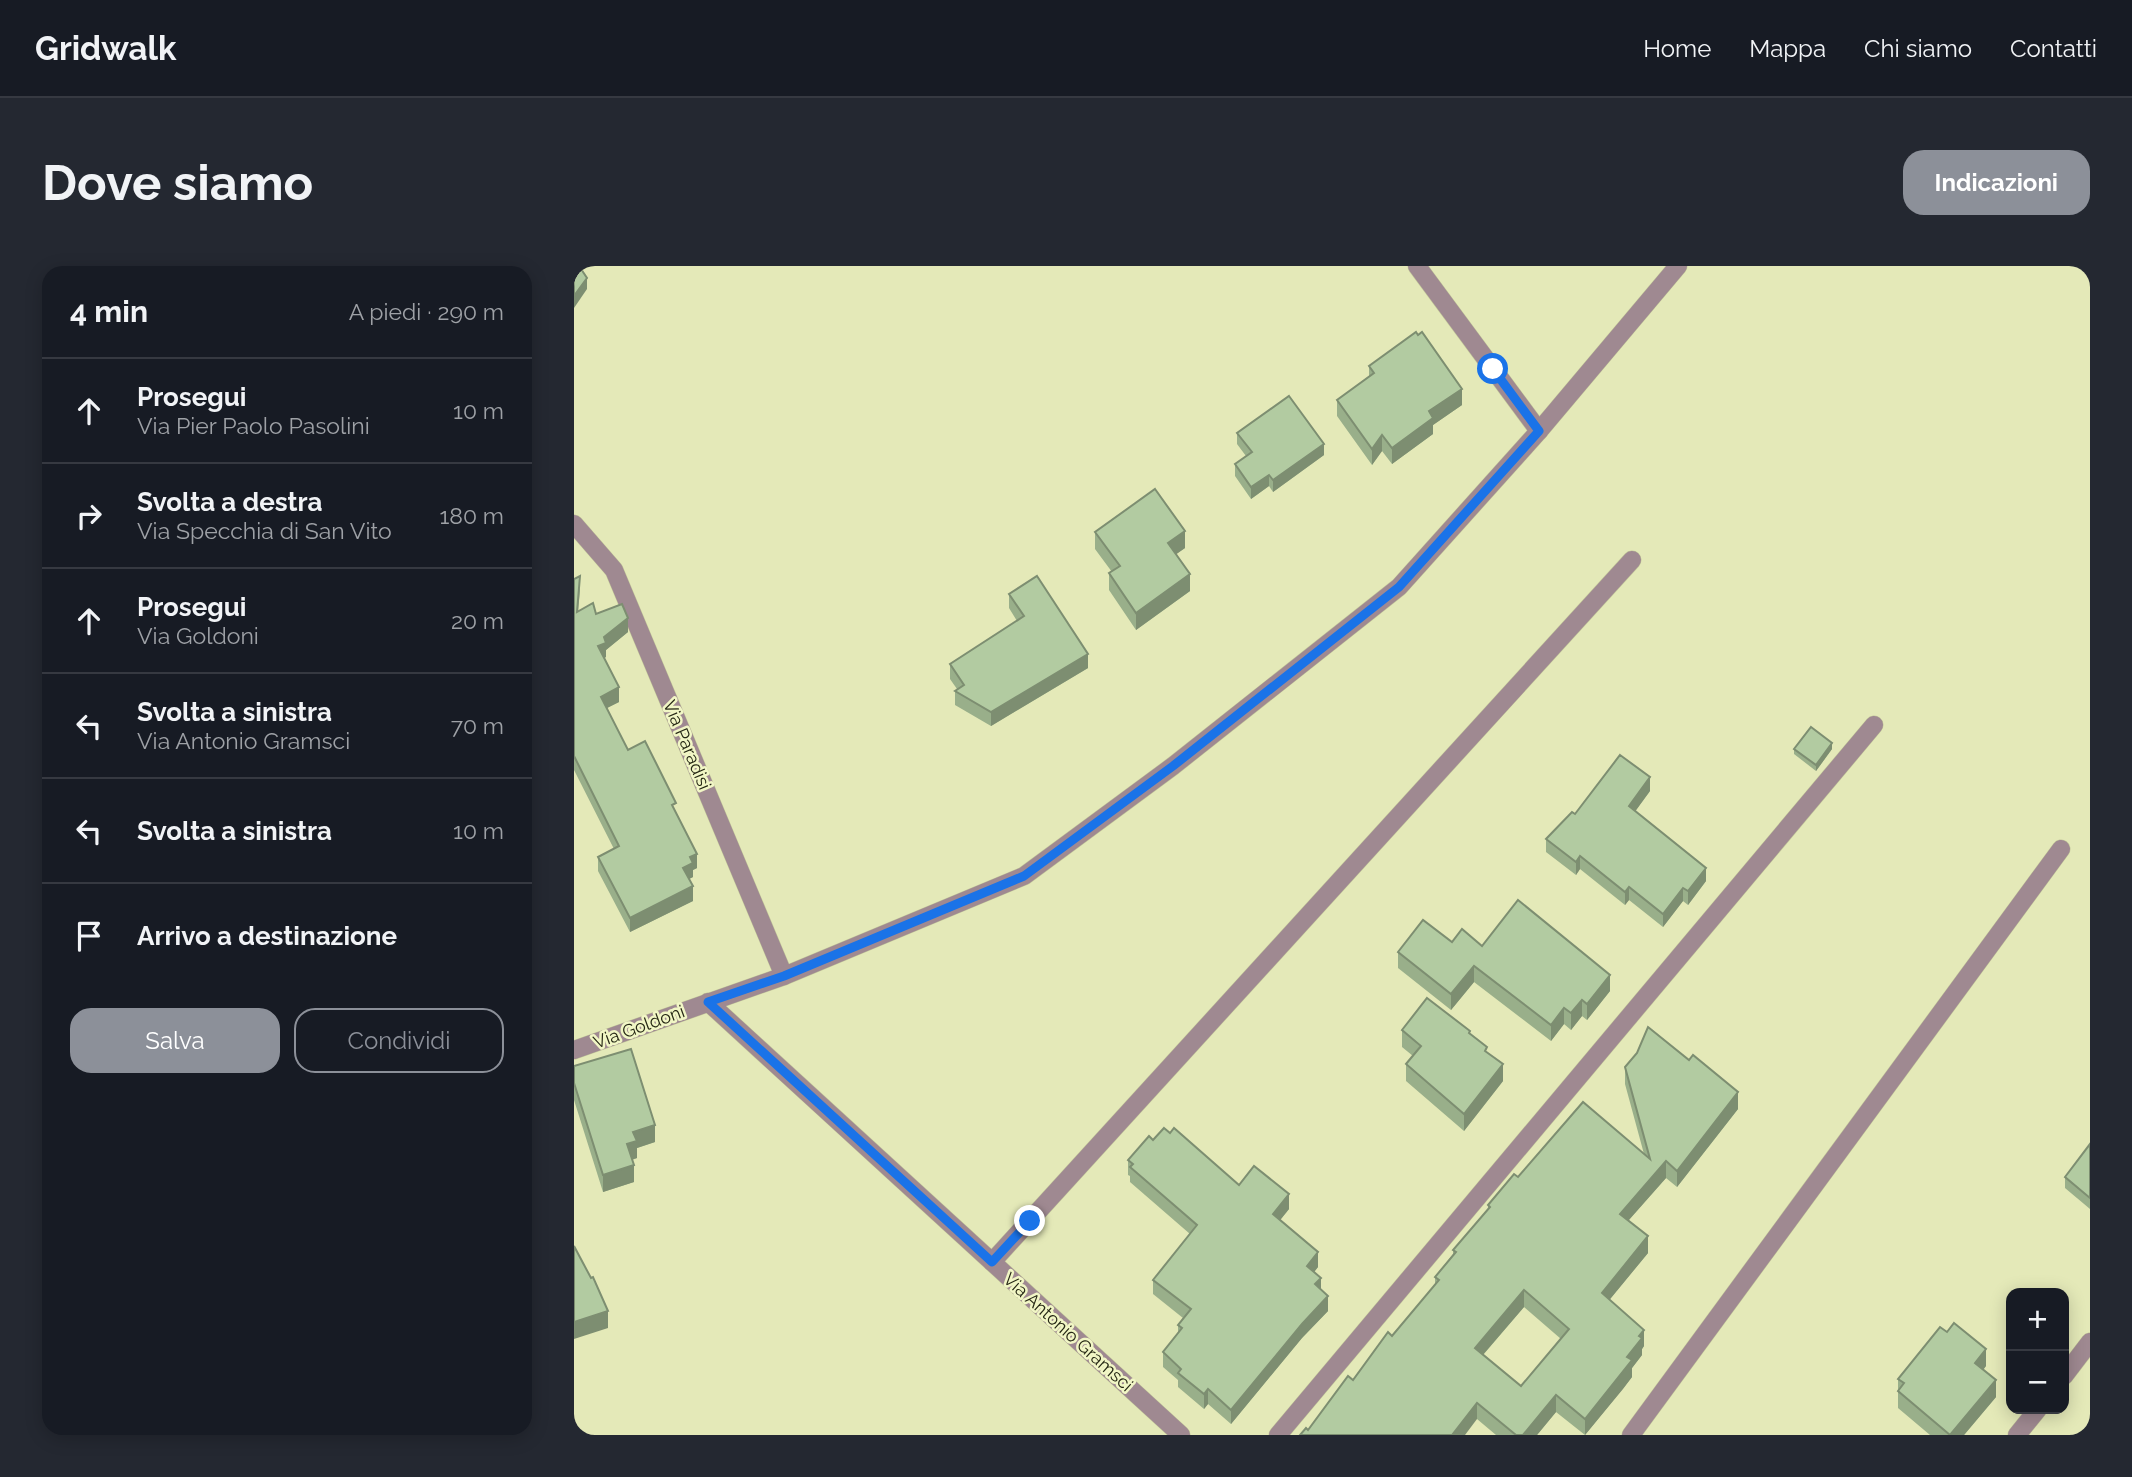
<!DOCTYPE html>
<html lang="it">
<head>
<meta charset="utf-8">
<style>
  :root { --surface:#171b24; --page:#242831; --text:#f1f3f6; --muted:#9ea1a6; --line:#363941; --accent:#8c9099 }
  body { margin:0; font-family:Raleway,sans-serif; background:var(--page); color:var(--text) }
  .controls { position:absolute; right:21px; bottom:21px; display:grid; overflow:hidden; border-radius:14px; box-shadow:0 4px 18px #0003 }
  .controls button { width:63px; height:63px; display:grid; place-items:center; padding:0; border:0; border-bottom:2px solid var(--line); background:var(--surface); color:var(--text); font:35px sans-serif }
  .stop { position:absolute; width:21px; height:21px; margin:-16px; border:5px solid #1a73e8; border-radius:50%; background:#fff }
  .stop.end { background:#1a73e8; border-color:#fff; box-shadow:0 2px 7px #0008 }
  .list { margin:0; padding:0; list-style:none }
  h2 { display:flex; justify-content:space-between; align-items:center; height:91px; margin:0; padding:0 28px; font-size:30px }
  h2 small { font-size:23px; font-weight:400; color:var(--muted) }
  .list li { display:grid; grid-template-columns:46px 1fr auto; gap:21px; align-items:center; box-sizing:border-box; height:105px; padding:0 28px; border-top:2px solid var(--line) }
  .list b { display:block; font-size:26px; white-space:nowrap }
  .list p { margin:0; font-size:23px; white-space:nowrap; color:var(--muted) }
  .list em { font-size:23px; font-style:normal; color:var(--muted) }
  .actions { display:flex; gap:14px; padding:21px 28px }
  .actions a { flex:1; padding:16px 0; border:2px solid var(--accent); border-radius:21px; text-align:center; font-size:24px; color:var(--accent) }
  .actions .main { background:var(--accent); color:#fff }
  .icon { flex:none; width:38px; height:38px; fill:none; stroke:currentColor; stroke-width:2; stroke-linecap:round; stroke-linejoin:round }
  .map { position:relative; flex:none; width:1516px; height:1169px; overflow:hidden; border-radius:21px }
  header { display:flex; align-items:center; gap:42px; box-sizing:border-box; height:98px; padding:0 35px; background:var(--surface); border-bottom:2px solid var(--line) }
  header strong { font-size:33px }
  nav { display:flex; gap:38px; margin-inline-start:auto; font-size:24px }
  .intro { display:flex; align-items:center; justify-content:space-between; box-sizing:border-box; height:168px; padding:0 42px }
  h1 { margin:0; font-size:49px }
  .button { padding:18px 32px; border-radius:21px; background:var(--accent); color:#fff; font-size:24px; font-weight:700 }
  main { display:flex; gap:42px; padding:0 42px }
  aside { flex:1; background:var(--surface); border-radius:21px; box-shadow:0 4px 18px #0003 }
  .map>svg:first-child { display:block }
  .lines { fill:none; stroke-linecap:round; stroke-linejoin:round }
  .minor-casing { stroke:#c2c69a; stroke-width:19 }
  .minor { stroke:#9f8991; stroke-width:18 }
  .wall { fill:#99af8a; fill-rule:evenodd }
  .shaded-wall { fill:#7d8e71 }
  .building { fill:#b2cba1; stroke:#7d8e71; stroke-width:2; fill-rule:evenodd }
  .route { stroke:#1a73e8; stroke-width:9 }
  .labels { text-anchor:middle; stroke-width:5; stroke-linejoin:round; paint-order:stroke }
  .street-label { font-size:18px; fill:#252714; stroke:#f1f6c5 }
</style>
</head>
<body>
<header>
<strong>Gridwalk</strong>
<nav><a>Home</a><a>Mappa</a><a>Chi siamo</a><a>Contatti</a></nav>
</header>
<div class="intro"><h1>Dove siamo</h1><a class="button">Indicazioni</a></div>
<main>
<aside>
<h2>4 min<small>A piedi · 290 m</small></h2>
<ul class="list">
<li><svg class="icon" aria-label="ahead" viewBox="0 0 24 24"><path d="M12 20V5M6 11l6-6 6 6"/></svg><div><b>Prosegui</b><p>Via Pier Paolo Pasolini</p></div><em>10 m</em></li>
<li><svg class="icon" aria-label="right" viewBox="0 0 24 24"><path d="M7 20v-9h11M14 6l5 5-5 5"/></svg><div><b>Svolta a destra</b><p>Via Specchia di San Vito</p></div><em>180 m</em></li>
<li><svg class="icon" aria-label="ahead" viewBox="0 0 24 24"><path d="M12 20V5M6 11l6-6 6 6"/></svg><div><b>Prosegui</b><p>Via Goldoni</p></div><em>20 m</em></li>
<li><svg class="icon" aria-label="left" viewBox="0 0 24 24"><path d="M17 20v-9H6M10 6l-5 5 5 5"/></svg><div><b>Svolta a sinistra</b><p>Via Antonio Gramsci</p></div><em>70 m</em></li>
<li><svg class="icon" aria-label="left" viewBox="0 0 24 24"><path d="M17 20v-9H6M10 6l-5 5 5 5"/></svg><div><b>Svolta a sinistra</b></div><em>10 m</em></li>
<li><svg class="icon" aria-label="arrive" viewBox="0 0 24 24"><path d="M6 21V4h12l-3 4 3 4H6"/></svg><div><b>Arrivo a destinazione</b></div></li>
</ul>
<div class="actions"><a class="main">Salva</a><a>Condividi</a></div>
</aside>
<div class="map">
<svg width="1516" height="1169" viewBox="0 0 1516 1169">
  <rect width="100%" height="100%" fill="#e4e9b8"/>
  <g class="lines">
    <g class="minor-casing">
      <g id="minor">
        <path d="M 843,0 L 965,165"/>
        <path d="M 0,258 L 40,304 L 210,710"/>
        <path d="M 134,736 L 607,1169"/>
        <path d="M 0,784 L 210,710 L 450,610 L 599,500 L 825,321 L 965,165 L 1104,0"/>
        <path d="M 418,996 L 1058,294"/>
        <path d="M 1490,1110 L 1516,1076"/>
        <path d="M 704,1169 L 1300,459"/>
        <path d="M 1057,1169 L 1487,583"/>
        <path d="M 1443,1169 L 1464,1143"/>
      </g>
    </g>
    <use href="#minor" class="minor"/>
  </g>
  <g class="wall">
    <path d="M 795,100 L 888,139 L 859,159 L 859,168 L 818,198 L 808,185 L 798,199 L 763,150 L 763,134 L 795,110 Z"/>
    <path d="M 663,167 L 750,189 L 699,226 L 695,220 L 677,233 L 661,210 L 661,198 L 672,190 L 663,178 Z"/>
    <path d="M 521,266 L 611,282 L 602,288 L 616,325 L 562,364 L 535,324 L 535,307 L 538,306 L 521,283 Z"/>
    <path d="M 0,313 L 6,324 L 4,346 L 22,348 L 54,366 L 32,384 L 32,391 L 30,392 L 45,436 L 33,442 L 54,484 L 102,546 L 123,602 L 119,604 L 119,611 L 115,613 L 119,635 L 56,666 L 24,605 L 24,591 L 40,583 L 0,504 Z"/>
    <path d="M 435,328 L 514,402 L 417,460 L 381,439 L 381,425 L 383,423 L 376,413 L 376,398 L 443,355 L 435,342 Z"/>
    <path d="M 1220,483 L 1258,483 L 1242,505 L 1220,488 Z"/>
    <path d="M 1076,525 L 1061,545 L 1132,615 L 1114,639 L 1109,635 L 1089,661 L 1055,634 L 1051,639 L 1006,603 L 1002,609 L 972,586 L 972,573 L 1001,548 Z"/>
    <path d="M 878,676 L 908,680 L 1036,725 L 1013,754 L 1008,750 L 997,764 L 990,758 L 977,775 L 900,716 L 877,744 L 824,702 L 824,686 Z"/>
    <path d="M 828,764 L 913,787 L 929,815 L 890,865 L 832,815 L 832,798 L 839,790 L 828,781 Z"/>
    <path d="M 0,800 L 81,876 L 63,882 L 63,892 L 58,894 L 60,916 L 29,926 L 0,834 Z"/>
    <path d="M 1051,801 L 1164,843 L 1103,921 L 1092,912 L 1054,955 L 1074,987 L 1035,1034 L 1070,1080 L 1068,1083 L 1068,1089 L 1058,1102 L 1058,1111 L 1011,1169 L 982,1146 L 963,1169 L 922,1169 L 903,1153 L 734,1164 L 861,1020 L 861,1011 L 879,988 L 879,984 L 914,944 L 914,939 L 944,911 L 1070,888 L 1051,818 ZM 950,1041 L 987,1073 L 947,1120 L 909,1089 Z"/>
    <path d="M 579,874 L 665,919 L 715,943 L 706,954 L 744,1001 L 740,1006 L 754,1045 L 728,1072 L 657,1158 L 634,1138 L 630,1143 L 604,1121 L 604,1114 L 589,1101 L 589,1086 L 604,1067 L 604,1059 L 609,1052 L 579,1028 L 579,1014 L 616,968 L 556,916 L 556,910 L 554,909 L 554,894 Z"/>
    <path d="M 1516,878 L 1516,943 L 1491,922 L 1491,911 Z"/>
    <path d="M 1412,1100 L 1409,1104 L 1422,1131 L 1390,1169 L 1356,1169 L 1324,1142 L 1324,1113 Z"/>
  </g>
  <g class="shaded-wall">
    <path d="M 13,12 L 13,23 L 0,42 L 0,30 Z"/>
    <path d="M 888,123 L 888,139 L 859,159 L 859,168 L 818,198 L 818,182 L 855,145 Z"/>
    <path d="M 808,169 L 808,185 L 798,199 L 798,183 Z"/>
    <path d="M 750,178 L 750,189 L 699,226 L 699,214 Z"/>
    <path d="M 695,209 L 695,220 L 677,233 L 677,221 Z"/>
    <path d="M 611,265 L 611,282 L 594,294 L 594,277 Z"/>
    <path d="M 616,308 L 616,325 L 562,364 L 562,347 Z"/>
    <path d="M 54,352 L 54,366 L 32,384 L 32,391 L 24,395 L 24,380 L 30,371 Z"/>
    <path d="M 514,388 L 514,402 L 417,460 L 417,446 Z"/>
    <path d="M 45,421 L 45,436 L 27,445 L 27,431 Z"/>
    <path d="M 1258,477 L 1258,483 L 1242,505 L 1242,499 Z"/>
    <path d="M 1076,511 L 1076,525 L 1055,554 L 1055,540 Z"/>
    <path d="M 123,588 L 123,602 L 119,604 L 119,611 L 109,616 L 109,602 L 116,591 Z"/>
    <path d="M 1006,590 L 1006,603 L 1002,609 L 1002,596 Z"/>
    <path d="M 1132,602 L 1132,615 L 1114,639 L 1114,625 Z"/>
    <path d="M 119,620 L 119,635 L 56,666 L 56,652 Z"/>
    <path d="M 1055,621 L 1055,634 L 1051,639 L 1051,626 Z"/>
    <path d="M 1109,622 L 1109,635 L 1089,661 L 1089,648 Z"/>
    <path d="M 900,700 L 900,716 L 877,744 L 877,728 Z"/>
    <path d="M 1036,709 L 1036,725 L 1013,754 L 1013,738 Z"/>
    <path d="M 1008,734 L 1008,750 L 997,764 L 997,747 Z"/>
    <path d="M 990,742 L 990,758 L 977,775 L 977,759 Z"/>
    <path d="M 929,798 L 929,815 L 890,865 L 890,848 Z"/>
    <path d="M 1164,826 L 1164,843 L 1103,921 L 1103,905 Z"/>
    <path d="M 81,859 L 81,876 L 63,882 L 63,892 L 53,895 L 53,878 L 59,866 Z"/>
    <path d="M 1092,895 L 1092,912 L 1046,964 L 1046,948 Z"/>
    <path d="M 60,899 L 60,916 L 29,926 L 29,909 Z"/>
    <path d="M 715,928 L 715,943 L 699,963 L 699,948 Z"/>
    <path d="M 1074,970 L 1074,987 L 1028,1043 L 1028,1027 Z"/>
    <path d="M 744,986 L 744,1001 L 733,1015 L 733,1000 Z"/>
    <path d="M 747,1012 L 747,1027 L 741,1018 Z"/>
    <path d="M 950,1024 L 950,1041 L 901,1098 L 901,1082 Z"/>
    <path d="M 754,1030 L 754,1045 L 728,1072 L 657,1158 L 657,1144 L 728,1058 Z"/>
    <path d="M 34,1045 L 34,1062 L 0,1073 L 0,1056 Z"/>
    <path d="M 1070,1064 L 1070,1080 L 1068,1083 L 1068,1089 L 1058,1102 L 1058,1111 L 1049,1123 L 1011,1169 L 1011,1153 L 1053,1091 L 1065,1070 Z"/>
    <path d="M 1412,1083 L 1412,1100 L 1401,1114 L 1401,1097 Z"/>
    <path d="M 1422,1114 L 1422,1131 L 1390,1169 L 1376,1169 Z"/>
    <path d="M 634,1123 L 634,1138 L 630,1143 L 630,1128 Z"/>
    <path d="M 982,1129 L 982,1146 L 963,1169 L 949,1169 Z"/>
    <path d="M 903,1137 L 903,1153 L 891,1169 L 878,1169 Z"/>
  </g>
  <g class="building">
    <path d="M 0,0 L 5,0 L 13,12 L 0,30 Z"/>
    <path d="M 842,66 L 844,69 L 848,66 L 888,123 L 855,145 L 859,152 L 818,182 L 808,169 L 798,183 L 763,134 L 800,107 L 795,100 Z"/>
    <path d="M 715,130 L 750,178 L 699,214 L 695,209 L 677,221 L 661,198 L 678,186 L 663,167 Z"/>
    <path d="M 581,223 L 611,265 L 594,277 L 616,308 L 562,347 L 535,307 L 546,300 L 521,266 Z"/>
    <path d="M 6,310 L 3,346 L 19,337 L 22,348 L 48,338 L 54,352 L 30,371 L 32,377 L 24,380 L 45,421 L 27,431 L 54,484 L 71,475 L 102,537 L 98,539 L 123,588 L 116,591 L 119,597 L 109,602 L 119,620 L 56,652 L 24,591 L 45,580 L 0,490 L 0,313 Z"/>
    <path d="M 463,310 L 514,388 L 417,446 L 381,425 L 390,419 L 376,398 L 450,350 L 435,328 Z"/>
    <path d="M 1237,461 L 1258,477 L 1242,499 L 1220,483 Z"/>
    <path d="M 1046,489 L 1076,511 L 1055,540 L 1132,602 L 1114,625 L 1109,622 L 1089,648 L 1055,621 L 1051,626 L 1006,590 L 1002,596 L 972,573 L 998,546 L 1001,548 Z"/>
    <path d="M 944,634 L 1036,709 L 1013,738 L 1008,734 L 997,747 L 990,742 L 977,759 L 900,700 L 877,728 L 824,686 L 849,654 L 878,676 L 888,663 L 908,680 Z"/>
    <path d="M 853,732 L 896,765 L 895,767 L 913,781 L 911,785 L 929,798 L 890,848 L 832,798 L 847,780 L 828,764 Z"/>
    <path d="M 1074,761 L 1115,794 L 1119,789 L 1164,826 L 1103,905 L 1092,895 L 1046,948 L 1074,970 L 1028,1027 L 1070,1064 L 1065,1070 L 1068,1072 L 1053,1091 L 1058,1094 L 1011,1153 L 982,1129 L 949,1169 L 942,1169 L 903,1137 L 878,1169 L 726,1169 L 732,1162 L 734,1164 L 774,1110 L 779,1114 L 814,1066 L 818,1070 L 865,1014 L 861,1011 L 882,986 L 879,984 L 916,941 L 914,939 L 940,908 L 944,911 L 1009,836 L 1076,893 L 1051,801 L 1063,787 ZM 950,1024 L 995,1063 L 947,1120 L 901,1082 Z"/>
    <path d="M 57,783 L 81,859 L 59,866 L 63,875 L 53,878 L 60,899 L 29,909 L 0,817 L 0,800 Z"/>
    <path d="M 590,862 L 596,867 L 600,862 L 665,919 L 680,900 L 715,928 L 699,948 L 744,986 L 733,1000 L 747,1012 L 741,1018 L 754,1030 L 728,1058 L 657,1144 L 634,1123 L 630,1128 L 604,1107 L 607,1103 L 589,1086 L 608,1062 L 604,1059 L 617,1043 L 579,1014 L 623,959 L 556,901 L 559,898 L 554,894 L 575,870 L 579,874 Z"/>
    <path d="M 1516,878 L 1516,932 L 1491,911 Z"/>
    <path d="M 0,980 L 17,1012 L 19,1011 L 34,1045 L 0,1056 Z"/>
    <path d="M 1380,1057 L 1412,1083 L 1401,1097 L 1422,1114 L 1376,1169 L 1324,1125 L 1330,1117 L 1324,1113 L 1366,1061 L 1373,1066 Z"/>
  </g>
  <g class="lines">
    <path class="route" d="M 456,955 L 418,996 L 134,736 L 210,710 L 450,610 L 599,500 L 825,321 L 965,165 L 919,103"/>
  </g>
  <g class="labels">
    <g class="street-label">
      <text transform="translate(113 479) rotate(67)" y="6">Via Paradisi</text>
      <text transform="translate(65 761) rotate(-20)" y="6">Via Goldoni</text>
      <text transform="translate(494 1066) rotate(42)" y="6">Via Antonio Gramsci</text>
    </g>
  </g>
</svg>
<div class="controls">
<button>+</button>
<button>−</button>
</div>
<div class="stop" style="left:919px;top:103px"></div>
<div class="stop end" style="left:456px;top:955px"></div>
</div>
</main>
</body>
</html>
